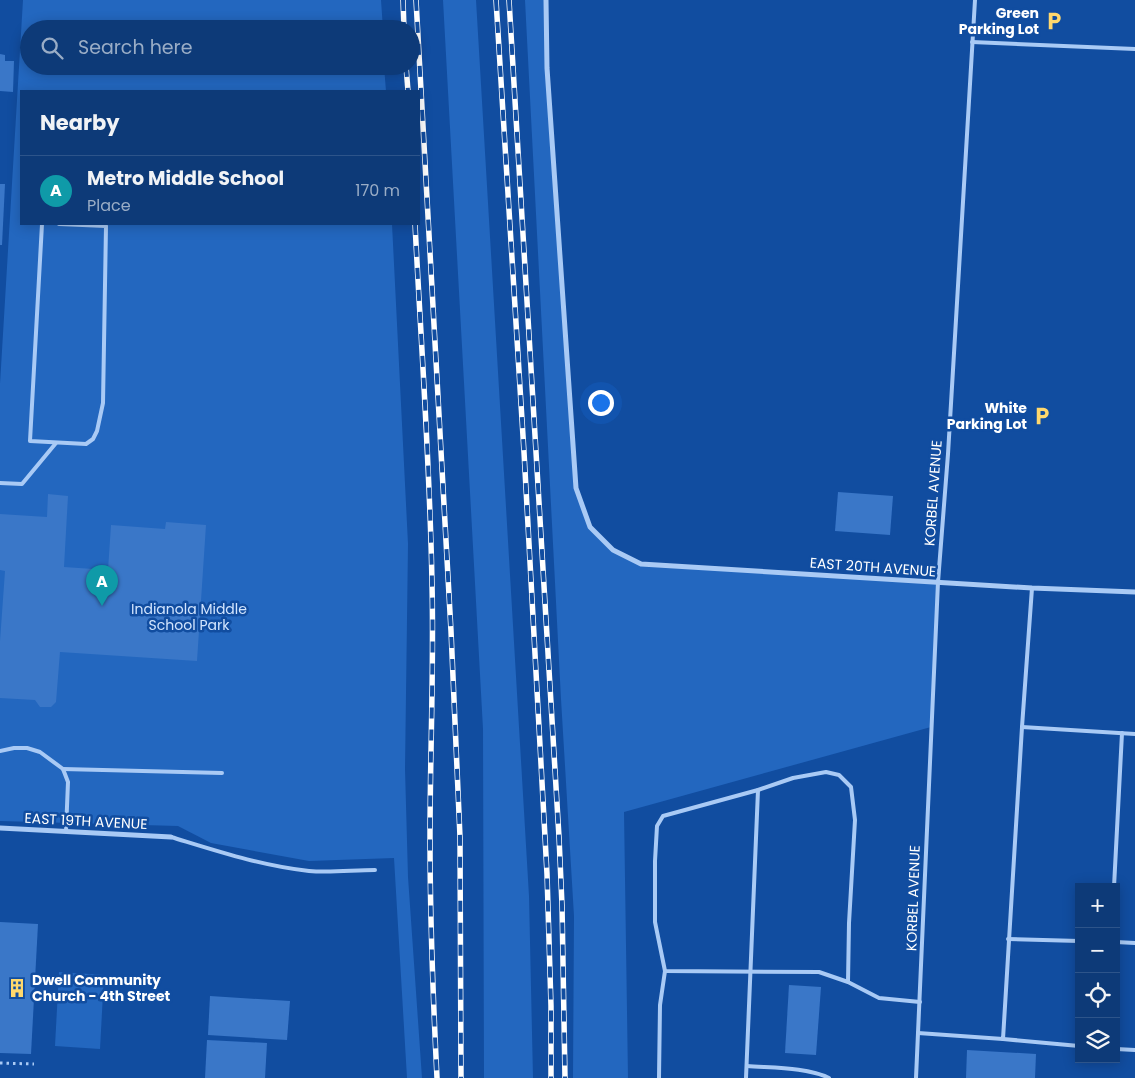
<!DOCTYPE html>
<html lang="en">
<head>
<meta charset="utf-8">
<style>
  :root { --surface:#0d3a78; --page:#1b4580; --text:#f1f3f6; --muted:#9aadc6; --line:#2d548a; --accent:#95b2f1 }
  body { margin:0; font-family:Poppins,sans-serif; background:var(--page); color:var(--text) }
  .controls { position:absolute; right:15px; bottom:15px; display:grid; overflow:hidden; border-radius:0px; box-shadow:0 2px 12px #0003 }
  .controls button { width:45px; height:45px; display:grid; place-items:center; padding:0; border:0; border-bottom:1px solid var(--line); background:var(--surface); color:var(--text); font:25px sans-serif }
  .you { position:absolute; left:600px; top:402px; width:18px; height:18px; margin:-12px; border:4px solid #fff; border-radius:50%; background:#1a73e8; box-shadow:0 0 0 8px #1a73e833 }
  .badge { display:grid; place-items:center; width:32px; height:32px; border-radius:50%; background:var(--accent); color:#fff; font-size:16px; font-weight:700 }
  .pin { position:absolute; translate:-50% -41px; filter:drop-shadow(0 1px 2px #0008) }
  .pin::after { content:''; position:absolute; top:26px; width:18px; height:15px; background:inherit; clip-path:polygon(0 0,100% 0,50% 100%) }
  .list { margin:0; padding:0; list-style:none }
  h2 { display:flex; justify-content:space-between; align-items:center; height:65px; margin:0; padding:0 20px; font-size:21px }
  h2 small { font-size:16px; font-weight:400; color:var(--muted) }
  .list li { display:grid; grid-template-columns:32px 1fr auto; gap:15px; align-items:center; box-sizing:border-box; height:70px; padding:0 20px; border-top:1px solid var(--line) }
  .list b { display:block; font-size:19px; white-space:nowrap }
  .list p { margin:0; font-size:16px; white-space:nowrap; color:var(--muted) }
  .list em { font-size:16px; font-style:normal; color:var(--muted) }
  .icon { flex:none; width:28px; height:28px; fill:none; stroke:currentColor; stroke-width:2; stroke-linecap:round; stroke-linejoin:round }
  .map { position:relative; flex:none; width:1135px; height:1078px; overflow:hidden }
  .search { position:absolute; background:var(--surface); box-shadow:0 2px 12px #0003; left:20px; top:20px; width:400px; height:55px; display:flex; align-items:center; gap:12px; box-sizing:border-box; padding:0 18px; border-radius:28px; color:var(--muted); font-size:19px }
  .panel { position:absolute; background:var(--surface); box-shadow:0 2px 12px #0003; left:20px; top:90px; width:400px; height:135px; border-radius:0px }
  .map>svg:first-child { display:block }
  .green { fill:#2367bf }
  .building { fill:#3a77c8 }
  .lines { fill:none; stroke-linecap:round; stroke-linejoin:round }
  .path { stroke:#a9caf5; stroke-width:3; stroke-dasharray:2.5 4; stroke-linecap:butt }
  .service { stroke:#a9caf5; stroke-width:4 }
  .minor { stroke:#a9caf5; stroke-width:5 }
  .rail-casing { stroke:#fff; stroke-width:5.5 }
  .rail { stroke:#114da0; stroke-width:4; stroke-dasharray:11; stroke-linecap:butt }
  .labels { text-anchor:middle; stroke-width:5; stroke-linejoin:round; paint-order:stroke }
  .poi-label { font-size:14px; font-weight:bold; fill:#fff; stroke:#114da0; text-anchor:end }
  .street-label { font-size:14px; fill:#fff; stroke:#114da0 }
  .park-label { font-size:14px; fill:#d2e5fe; stroke:#114da0 }
</style>
</head>
<body>
<div class="map">
<svg width="1135" height="1078" viewBox="0 0 1135 1078">
  <rect width="100%" height="100%" fill="#114da0"/>
  <g class="green">
    <path d="M 23,0 L 381,0 L 383,29 L 29,29 L 29,66 L 384,66 L 386,91 L 21,91 L 21,224 L 392,224 L 408,544 L 405,769 L 408,877 L 422,1078 L 407,1078 L 394,858 L 309,861 L 211,843 L 178,826 L 0,821 L 0,384 Z"/>
    <path d="M 443,0 L 476,0 L 529,896 L 533,1078 L 484,1078 L 483,729 Z"/>
    <path d="M 525,0 L 546,0 L 547,68 L 576,488 L 590,527 L 613,550 L 641,564 L 938,582 L 931,727 L 624,812 L 628,1078 L 573,1078 L 574,916 L 561,699 Z"/>
    <path d="M 59,972 L 104,975 L 100,1049 L 55,1046 Z"/>
  </g>
  <g class="building">
    <path d="M 0,54 L 5,55 L 5,61 L 14,61 L 13,92 L 0,91 Z"/>
    <path d="M 0,184 L 5,184 L 2,245 L 0,245 Z"/>
    <path d="M 838,492 L 893,496 L 890,535 L 835,531 Z"/>
    <path d="M 48,494 L 68,496 L 64,567 L 108,570 L 111,525 L 165,529 L 166,522 L 206,525 L 197,661 L 60,652 L 56,702 L 51,707 L 40,707 L 35,700 L 0,698 L 0,641 L 5,571 L 0,570 L 0,514 L 47,517 Z"/>
    <path d="M 0,922 L 38,924 L 31,1054 L 0,1053 Z"/>
    <path d="M 789,985 L 821,987 L 816,1055 L 785,1053 Z"/>
    <path d="M 210,996 L 290,1001 L 287,1040 L 208,1035 Z"/>
    <path d="M 207,1040 L 267,1043 L 265,1078 L 205,1078 Z"/>
    <path d="M 967,1050 L 1036,1054 L 1035,1078 L 966,1078 Z"/>
  </g>
  <g class="lines">
    <path class="path" d="M 0,1063 L 34,1064"/>
    <g class="service">
      <path d="M 972,42 L 1135,49"/>
      <path d="M 42,224 L 30,441 L 86,444 L 93,439 L 97,431 L 103,403 L 106,226 L 59,224"/>
      <path d="M 0,483 L 22,484 L 56,443"/>
      <path d="M 1022,727 L 1135,734"/>
      <path d="M 0,751 L 14,748 L 27,748 L 40,752 L 63,769 L 68,782 L 66,831"/>
      <path d="M 63,769 L 222,773"/>
      <path d="M 171,837 C 217,851 262,866 309,871 C 330,873 354,870 375,870"/>
      <path d="M 1114,887 L 1122,733"/>
      <path d="M 1008,939 L 1079,941"/>
      <path d="M 1116,942 L 1135,943"/>
      <path d="M 848,982 L 849,923 L 855,820 L 851,787 L 839,775 L 826,772 L 793,778 L 758,790 L 663,816 L 657,826 L 655,861 L 655,922 L 665,971 L 819,972 L 848,982 L 879,998 L 920,1002"/>
      <path d="M 918,1033 L 1003,1039 L 1022,727 L 1032,588"/>
      <path d="M 1003,1039 L 1079,1046"/>
      <path d="M 1116,1049 L 1135,1050"/>
      <path d="M 747,1066 C 771,1068 807,1067 829,1078"/>
      <path d="M 659,1078 L 660,1005 L 665,971"/>
      <path d="M 746,1078 L 758,790"/>
      <path d="M 916,1078 L 938,582 L 948,454 L 975,0"/>
    </g>
    <g class="minor">
      <path d="M 546,0 L 547,68 L 576,488 L 590,527 L 613,550 L 641,564 L 1032,588 L 1135,592"/>
      <path d="M 0,828 L 171,837"/>
    </g>
    <g class="rail-casing">
      <g id="rail">
        <path d="M 403,0 L 404,29"/>
        <path d="M 416,0 L 451,631 L 460,837 L 461,1078"/>
        <path d="M 496,0 L 524,452 L 547,874 L 551,1006 L 551,1078"/>
        <path d="M 509,0 L 559,837 L 562,905 L 565,1078"/>
        <path d="M 406,66 L 408,91"/>
        <path d="M 415,224 C 421,344 430,464 432,584 C 434,669 430,753 430,838 C 430,918 433,998 437,1078"/>
      </g>
    </g>
    <use href="#rail" class="rail"/>
  </g>
  <defs>
    <g id="parking-bare" transform="scale(1.5)"><path d="M-3.5-5.5H1a3.5 3.5 0 0 1 0 7H-1V5.5H-3.5ZM-1-3.4V-.6H.8a1.4 1.4 0 0 0 0-2.8Z" fill="#ffd86d" stroke="#114da0" stroke-width="2.5" paint-order="stroke"/></g>
    <g id="building-bare" transform="scale(1.5)"><path d="M-4-6H4V6H1V3H-1V6H-4ZM-2.5-4.3h1.7v1.8h-1.7ZM.8-4.3h1.7v1.8H.8ZM-2.5-1h1.7V.8h-1.7ZM.8-1h1.7V.8H.8Z" fill="#ffd86d" stroke="#114da0" stroke-width="2.5" paint-order="stroke"/></g>
  </defs>
  <g fill-rule="evenodd">
    <use href="#parking-bare" x="1054" y="21"/>
    <use href="#parking-bare" x="1042" y="416"/>
    <use href="#building-bare" x="17" y="988"/>
  </g>
  <g class="labels">
    <g class="poi-label">
      <text x="1039" y="18">Green<tspan x="1039" dy="16">Parking Lot</tspan></text>
      <text x="1027" y="413">White<tspan x="1027" dy="16">Parking Lot</tspan></text>
      <text x="32" y="985" text-anchor="start">Dwell Community<tspan x="32" dy="16">Church - 4th Street</tspan></text>
    </g>
    <g class="street-label">
      <text transform="translate(933 493) rotate(-86)" y="5">KORBEL AVENUE</text>
      <text transform="translate(873 567) rotate(4)" y="5">EAST 20TH AVENUE</text>
      <text transform="translate(86 821) rotate(3)" y="5">EAST 19TH AVENUE</text>
      <text transform="translate(913 898) rotate(-88)" y="5">KORBEL AVENUE</text>
    </g>
    <g class="park-label">
      <text x="189" y="614">Indianola Middle<tspan x="189" dy="16">School Park</tspan></text>
    </g>
  </g>
</svg>
<div class="controls">
<button>+</button>
<button>−</button>
<button><svg class="icon" aria-label="locate" viewBox="0 0 24 24"><circle cx="12" cy="12" r="6"/><path d="M12 2v4M12 18v4M2 12h4M18 12h4"/></svg></button>
<button><svg class="icon" aria-label="layers" viewBox="0 0 24 24"><path d="M12 4l9 5-9 5-9-5zM3 14l9 5 9-5"/></svg></button>
</div>
<div class="you"></div>
<div class="pin badge" style="left:102px;top:606px;background:#0f9aa8">A</div>
<div class="search"><svg class="icon" aria-label="search" viewBox="0 0 24 24"><circle cx="10" cy="10" r="6"/><path d="M15 15l6 6"/></svg>Search here</div>
<section class="panel">
<h2>Nearby<small></small></h2>
<ul class="list">
<li><span class="badge" style="background:#0f9aa8">A</span><div><b>Metro Middle School</b><p>Place</p></div><em>170 m</em></li>
</ul>
</section>
</div>
</body>
</html>
